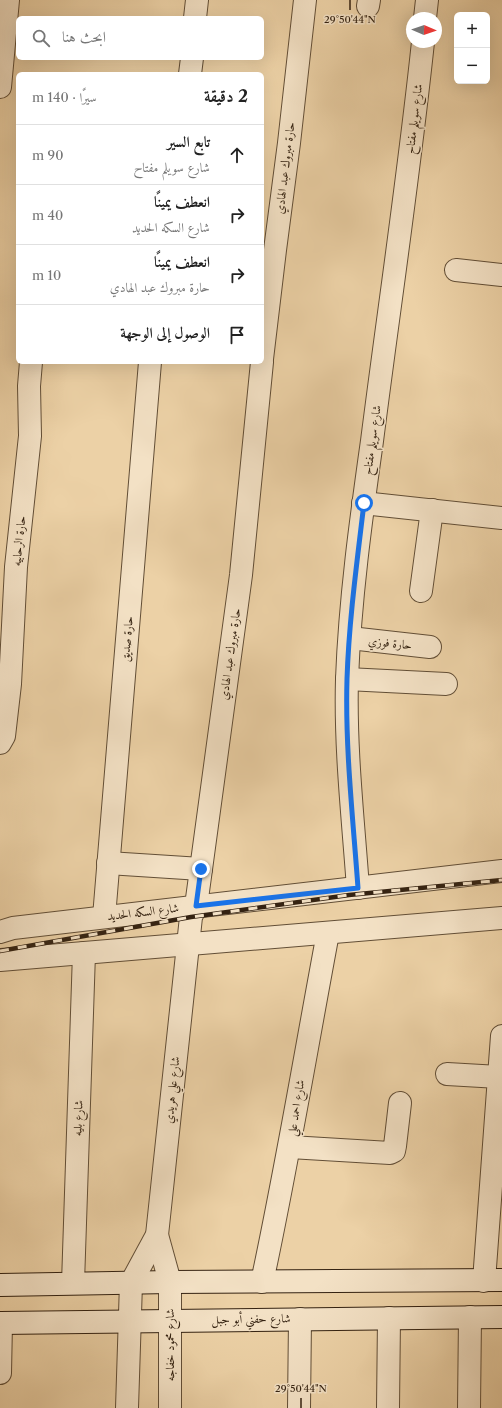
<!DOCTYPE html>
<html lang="ar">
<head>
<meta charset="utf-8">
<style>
  :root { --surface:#fff; --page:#f2f2f2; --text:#222; --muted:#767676; --line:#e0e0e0 }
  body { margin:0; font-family:"Libre Caslon Text",Amiri,serif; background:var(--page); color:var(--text); direction:rtl }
  .controls { position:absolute; right:12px; top:12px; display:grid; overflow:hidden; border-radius:6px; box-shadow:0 4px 16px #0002 }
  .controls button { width:36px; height:36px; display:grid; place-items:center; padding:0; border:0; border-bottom:1px solid var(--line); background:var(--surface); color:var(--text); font:20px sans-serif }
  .compass { position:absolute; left:406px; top:12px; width:36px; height:36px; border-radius:50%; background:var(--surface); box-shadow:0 4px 16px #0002; rotate:92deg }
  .stop { position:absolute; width:12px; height:12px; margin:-9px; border:3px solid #1a73e8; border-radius:50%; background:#fff }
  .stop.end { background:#1a73e8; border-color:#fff; box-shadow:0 1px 4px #0008 }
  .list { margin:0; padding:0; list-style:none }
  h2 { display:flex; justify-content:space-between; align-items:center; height:52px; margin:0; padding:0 16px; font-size:17px }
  h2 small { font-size:13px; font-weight:400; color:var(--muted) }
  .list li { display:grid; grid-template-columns:26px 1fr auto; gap:12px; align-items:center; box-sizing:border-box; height:60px; padding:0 16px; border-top:1px solid var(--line) }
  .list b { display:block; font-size:15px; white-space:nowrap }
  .list p { margin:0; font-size:13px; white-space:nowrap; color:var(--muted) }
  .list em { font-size:13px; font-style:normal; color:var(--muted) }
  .icon { flex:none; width:22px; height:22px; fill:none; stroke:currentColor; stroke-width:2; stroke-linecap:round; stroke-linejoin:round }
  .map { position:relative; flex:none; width:502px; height:1408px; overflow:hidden; direction:ltr }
  .search { position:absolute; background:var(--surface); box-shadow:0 4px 16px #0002; left:16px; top:16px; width:248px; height:44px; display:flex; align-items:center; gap:10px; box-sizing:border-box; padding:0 14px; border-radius:6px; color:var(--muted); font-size:15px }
  .panel { position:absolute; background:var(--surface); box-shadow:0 4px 16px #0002; left:16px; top:72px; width:248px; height:292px; border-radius:6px; direction:rtl }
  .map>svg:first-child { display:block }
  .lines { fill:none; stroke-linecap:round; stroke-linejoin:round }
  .street-casing { stroke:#624e36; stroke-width:24 }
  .secondary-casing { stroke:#342211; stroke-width:24 }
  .street { stroke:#f3e1c5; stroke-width:22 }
  .secondary { stroke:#f3e1c5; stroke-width:22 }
  .rail-casing { stroke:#342211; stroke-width:4.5 }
  .rail { stroke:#f3e1c5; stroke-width:3; stroke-dasharray:9; stroke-linecap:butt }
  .route { stroke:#1a73e8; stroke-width:5 }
  .ticks { fill:none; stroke:#342211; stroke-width:1.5 }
  .labels { text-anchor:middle; stroke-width:3; stroke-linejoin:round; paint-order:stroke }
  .street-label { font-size:12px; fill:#342211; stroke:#f3e1c5 }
  .ticks-label { font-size:10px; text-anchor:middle; fill:#342211; stroke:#f3e1c5; stroke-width:3; stroke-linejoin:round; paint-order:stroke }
</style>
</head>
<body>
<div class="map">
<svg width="502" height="1408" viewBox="0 0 502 1408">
  <rect width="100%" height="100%" fill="#ecd1a6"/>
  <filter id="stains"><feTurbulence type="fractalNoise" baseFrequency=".005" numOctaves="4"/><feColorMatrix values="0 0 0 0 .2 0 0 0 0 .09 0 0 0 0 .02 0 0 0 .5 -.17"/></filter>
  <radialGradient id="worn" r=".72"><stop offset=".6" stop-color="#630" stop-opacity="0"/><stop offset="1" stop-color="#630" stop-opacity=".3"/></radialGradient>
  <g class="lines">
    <g class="street-casing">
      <g id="street">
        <path d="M 368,6 L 369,0"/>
        <path d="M 195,18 L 197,0"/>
        <path d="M 425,18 L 427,0"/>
        <path d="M 190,74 L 192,58"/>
        <path d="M 0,87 L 8,0"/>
        <path d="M 456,270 L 502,275"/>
        <path d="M 262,359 L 275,250 L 289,143 L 305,0"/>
        <path d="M 363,503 L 502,518"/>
        <path d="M 421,591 L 432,510"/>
        <path d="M 350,638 L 430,647"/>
        <path d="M 347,679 L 446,684"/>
        <path d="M 0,743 L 4,736 L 10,684 L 16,567 L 30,436 L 29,386 L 31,362"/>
        <path d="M 108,863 L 201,869"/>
        <path d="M 358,888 C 353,818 345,748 347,679 C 350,599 361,519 372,441 C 389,308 409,175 423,42"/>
        <path d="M 104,917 L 150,362"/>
        <path d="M 0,932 L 13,928 L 502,871"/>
        <path d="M 0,960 L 502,918"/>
        <path d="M 447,1074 L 499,1077"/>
        <path d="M 290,1147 L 390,1153 L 394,1151 L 395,1146 L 400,1103"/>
        <path d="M 157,1235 L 170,1282 L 170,1408"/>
        <path d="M 484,1281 L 502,1036"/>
        <path d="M 262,1282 C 287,1166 306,1050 328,933"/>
        <path d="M 73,1283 L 84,953"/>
        <path d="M 0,1373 L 1,1323"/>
        <path d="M 127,1408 L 131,1283 L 157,1235 L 191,917 L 196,906 L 241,575 L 262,362"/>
        <path d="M 299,1408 L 300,1319"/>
        <path d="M 388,1408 L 389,1318"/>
        <path d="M 469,1408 L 470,1317"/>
      </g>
    </g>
    <g class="secondary-casing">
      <g id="secondary">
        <path d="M 0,1285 L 170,1282 L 502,1280"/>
        <path d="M 0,1323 L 502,1317"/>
      </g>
    </g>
    <use href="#street" class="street"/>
    <use href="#secondary" class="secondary"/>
    <g class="rail-casing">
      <path id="rail" d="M 0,951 L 191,917 L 349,895 L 502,880"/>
    </g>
    <use href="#rail" class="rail"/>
  </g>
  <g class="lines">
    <path class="route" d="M 201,869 L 196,906 L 358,888 C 353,818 345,748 347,679 C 349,620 357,562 364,503"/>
  </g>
  <path class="ticks" d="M 350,10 L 350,0M 301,1408 L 301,1398"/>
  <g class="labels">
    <g class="street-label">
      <text transform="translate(414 119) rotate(-83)" y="4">شارع سويلم مفتاح</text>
      <text transform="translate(285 168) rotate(-83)" y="4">حارة مبروك عبد الهادي</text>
      <text transform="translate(372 440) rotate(-82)" y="4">شارع سويلم مفتاح</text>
      <text transform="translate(19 541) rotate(-84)" y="4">حارة الرحابيه</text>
      <text transform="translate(127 639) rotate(-85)" y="4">حارة صديق</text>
      <text transform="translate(390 643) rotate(6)" y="4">حارة فوزي</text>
      <text transform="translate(230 654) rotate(-82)" y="4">حارة مبروك عبد الهادي</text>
      <text transform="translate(143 912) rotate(-7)" y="4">شارع السكه الحديد</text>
      <text transform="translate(172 1090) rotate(-84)" y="4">شارع علي هريدي</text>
      <text transform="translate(296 1108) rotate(-81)" y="4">شارع احمد علي</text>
      <text transform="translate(78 1118) rotate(-88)" y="4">شارع بليه</text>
      <text transform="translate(251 1319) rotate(-1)" y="4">شارع حفني أبو جبل</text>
      <text transform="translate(170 1345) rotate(-90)" y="4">شارع محمود خفاجه</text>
    </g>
  </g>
  <g class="ticks-label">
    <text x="350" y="23">29°50'44"N</text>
    <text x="301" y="1392">29°50'44"N</text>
  </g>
  <rect width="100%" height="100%" filter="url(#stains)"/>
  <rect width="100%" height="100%" fill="url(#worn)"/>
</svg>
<div class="controls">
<button>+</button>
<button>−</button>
</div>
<svg class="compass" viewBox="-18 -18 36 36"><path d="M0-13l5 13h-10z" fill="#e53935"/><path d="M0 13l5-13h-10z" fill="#767676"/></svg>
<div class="stop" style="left:364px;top:503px"></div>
<div class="stop end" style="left:201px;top:869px"></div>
<div class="search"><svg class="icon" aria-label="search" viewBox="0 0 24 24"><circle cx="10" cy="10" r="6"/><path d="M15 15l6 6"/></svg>ابحث هنا</div>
<section class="panel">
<h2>2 دقيقة<small>سيرًا · 140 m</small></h2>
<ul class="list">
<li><svg class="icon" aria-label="ahead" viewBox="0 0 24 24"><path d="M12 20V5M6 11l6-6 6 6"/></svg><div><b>تابع السير</b><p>شارع سويلم مفتاح</p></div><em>90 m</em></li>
<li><svg class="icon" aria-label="right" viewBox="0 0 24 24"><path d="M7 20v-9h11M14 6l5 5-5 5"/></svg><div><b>انعطف يمينًا</b><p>شارع السكه الحديد</p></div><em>40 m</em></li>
<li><svg class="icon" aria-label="right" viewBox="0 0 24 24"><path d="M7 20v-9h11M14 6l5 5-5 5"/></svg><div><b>انعطف يمينًا</b><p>حارة مبروك عبد الهادي</p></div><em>10 m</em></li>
<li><svg class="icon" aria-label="arrive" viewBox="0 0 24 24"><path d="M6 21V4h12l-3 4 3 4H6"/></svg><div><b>الوصول إلى الوجهة</b></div></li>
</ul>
</section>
</div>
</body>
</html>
